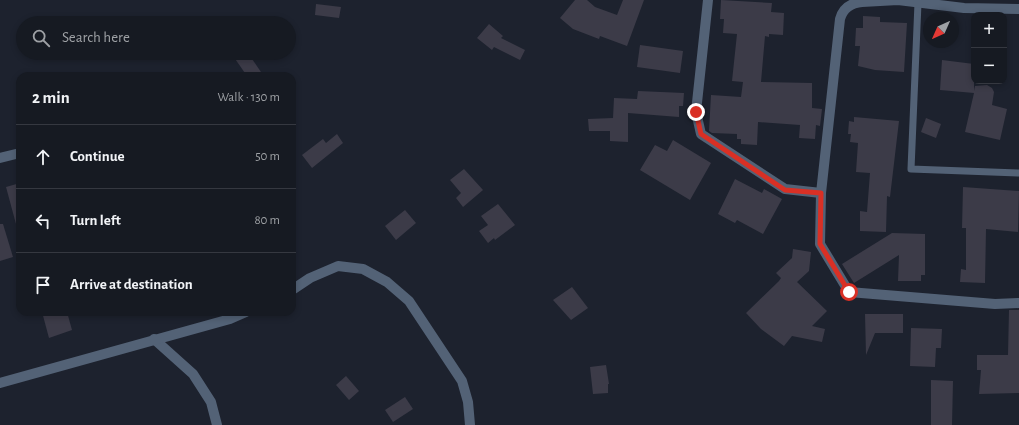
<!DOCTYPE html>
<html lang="en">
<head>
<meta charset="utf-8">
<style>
  :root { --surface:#161a22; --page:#23272f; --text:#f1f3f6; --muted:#9ea1a5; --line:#353840 }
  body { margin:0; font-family:"Alegreya Sans",sans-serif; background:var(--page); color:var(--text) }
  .controls { position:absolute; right:12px; top:12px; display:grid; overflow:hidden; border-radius:8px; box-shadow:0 2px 6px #0003 }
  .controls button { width:36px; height:36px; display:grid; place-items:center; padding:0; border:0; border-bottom:1px solid var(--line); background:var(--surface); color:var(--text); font:20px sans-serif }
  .compass { position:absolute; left:923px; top:12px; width:36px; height:36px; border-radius:50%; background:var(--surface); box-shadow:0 2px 6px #0003; rotate:225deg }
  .stop { position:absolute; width:12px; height:12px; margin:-9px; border:3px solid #d93025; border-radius:50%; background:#fff }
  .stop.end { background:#d93025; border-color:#fff; box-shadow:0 1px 4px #0008 }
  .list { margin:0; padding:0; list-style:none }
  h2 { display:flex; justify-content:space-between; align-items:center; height:52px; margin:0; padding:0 16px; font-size:17px }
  h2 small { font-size:13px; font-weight:400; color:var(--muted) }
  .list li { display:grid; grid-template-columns:26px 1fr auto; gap:12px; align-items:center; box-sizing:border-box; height:64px; padding:0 16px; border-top:1px solid var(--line) }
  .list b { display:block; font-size:15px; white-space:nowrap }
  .list em { font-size:13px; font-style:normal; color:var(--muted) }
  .icon { flex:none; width:22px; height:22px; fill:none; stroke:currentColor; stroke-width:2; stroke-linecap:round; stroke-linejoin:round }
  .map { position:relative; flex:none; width:1019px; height:425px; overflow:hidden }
  .search { position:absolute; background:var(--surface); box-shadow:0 2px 6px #0003; left:16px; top:16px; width:280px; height:44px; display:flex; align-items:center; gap:10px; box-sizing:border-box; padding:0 14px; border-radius:22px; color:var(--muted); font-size:15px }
  .panel { position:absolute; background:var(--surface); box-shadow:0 2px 6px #0003; left:16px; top:72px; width:280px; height:244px; border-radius:12px }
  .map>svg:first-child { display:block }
  .building { fill:#3c3b48 }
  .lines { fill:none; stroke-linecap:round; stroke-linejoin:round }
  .service { stroke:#536276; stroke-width:7 }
  .minor { stroke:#536276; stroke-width:10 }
  .route { stroke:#d93025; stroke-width:5 }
</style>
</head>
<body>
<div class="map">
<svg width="1019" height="425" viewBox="0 0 1019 425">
  <rect width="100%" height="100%" fill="#1d222e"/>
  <g class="building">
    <path d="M 575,0 L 587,0 L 595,7 L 617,15 L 623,0 L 644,0 L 627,46 L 600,36 L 599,39 L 573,29 L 560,18 Z"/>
    <path d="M 721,0 L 772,3 L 771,12 L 784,13 L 783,35 L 769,34 L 769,37 L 765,36 L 761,82 L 812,83 L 812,108 L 822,109 L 820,126 L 816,125 L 815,139 L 799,138 L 800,125 L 758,122 L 757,145 L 741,144 L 741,139 L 737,139 L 737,134 L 712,133 L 709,131 L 711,95 L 741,97 L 743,82 L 732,81 L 737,34 L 723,33 L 724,19 L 720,19 Z"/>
    <path d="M 316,4 L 341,7 L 339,18 L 315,15 Z"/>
    <path d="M 863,16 L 880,17 L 880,22 L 907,23 L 904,72 L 875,70 L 858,66 L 860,46 L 855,46 L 856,28 L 863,28 Z"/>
    <path d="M 489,24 L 503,36 L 501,38 L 525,50 L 520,60 L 494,47 L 492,50 L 477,38 Z"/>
    <path d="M 640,45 L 683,51 L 680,73 L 637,67 Z"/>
    <path d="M 231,53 L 248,53 L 261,72 L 254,76 L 247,76 Z"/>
    <path d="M 942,60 L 974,64 L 974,91 L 975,86 L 987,85 L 992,88 L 994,92 L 992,105 L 1007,109 L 1000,140 L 965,132 L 974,93 L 940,90 Z"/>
    <path d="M 638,91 L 684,93 L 683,106 L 679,106 L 679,117 L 628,113 L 628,142 L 610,141 L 610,131 L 589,131 L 588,119 L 613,118 L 614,98 L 637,99 Z"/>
    <path d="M 854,117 L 899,121 L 890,197 L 887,196 L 886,232 L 860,231 L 860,211 L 867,212 L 870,173 L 856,172 L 858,143 L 850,142 L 851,134 L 848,134 L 849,121 L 854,122 Z"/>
    <path d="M 926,118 L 941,124 L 936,138 L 921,132 Z"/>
    <path d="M 337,134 L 343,143 L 312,168 L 302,155 L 323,139 L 326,143 Z"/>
    <path d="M 673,140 L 711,163 L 690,200 L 640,170 L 655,145 L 667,151 Z"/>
    <path d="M 464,169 L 483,190 L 463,207 L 456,198 L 461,193 L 450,180 Z"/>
    <path d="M 735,179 L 762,193 L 764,189 L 782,199 L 763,234 L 737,220 L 735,223 L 718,214 Z"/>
    <path d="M 20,183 L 20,224 L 16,224 L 6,187 Z"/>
    <path d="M 963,187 L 1019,191 L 1018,232 L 986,229 L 985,283 L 960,282 L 961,269 L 966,270 L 966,228 L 962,228 Z"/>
    <path d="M 498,204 L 515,225 L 495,240 L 494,238 L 488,243 L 479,231 L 488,225 L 481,216 Z"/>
    <path d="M 405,210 L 416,223 L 396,240 L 385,226 Z"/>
    <path d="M 0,224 L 3,224 L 13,257 L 0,261 Z"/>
    <path d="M 892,233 L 925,234 L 925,275 L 921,275 L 921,281 L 898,281 L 899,255 L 854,283 L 842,264 Z"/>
    <path d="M 793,249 L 811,252 L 809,271 L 797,282 L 827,311 L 812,326 L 825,329 L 822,342 L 792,336 L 784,346 L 761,329 L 746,313 L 779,281 L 781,278 L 776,273 L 792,258 Z"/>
    <path d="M 572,287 L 588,308 L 571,320 L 553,300 Z"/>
    <path d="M 1009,310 L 1019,310 L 1019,393 L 979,394 L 981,370 L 977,370 L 977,355 L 1008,355 Z"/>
    <path d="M 42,312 L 67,312 L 72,330 L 49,338 Z"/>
    <path d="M 865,314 L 903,314 L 903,333 L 875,333 L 866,355 Z"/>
    <path d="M 911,328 L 942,329 L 941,348 L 936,348 L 935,367 L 910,366 Z"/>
    <path d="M 606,365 L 609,384 L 608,384 L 608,393 L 593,394 L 590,367 Z"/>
    <path d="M 346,376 L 359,391 L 349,400 L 336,385 Z"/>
    <path d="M 931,380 L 953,381 L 952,425 L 931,425 Z"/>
    <path d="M 405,397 L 413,409 L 393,422 L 385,410 Z"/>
  </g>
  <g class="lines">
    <path class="service" d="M 918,3 L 911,169 L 1019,173"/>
    <g class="minor">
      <path d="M 708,0 L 696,112 L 701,134 L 785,189 L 821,193"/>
      <path d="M 1019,9 L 964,8 L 898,0 L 862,2 C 851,3 843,8 840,19 L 821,193 L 820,244 L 849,292 L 995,304 L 1019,303"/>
      <path d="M 0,158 L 20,153"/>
      <path d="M 292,290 L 310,278 L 338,266 L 363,269 L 387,282 L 409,301 L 462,381 L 468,402 L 470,425"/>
      <path d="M 154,339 L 193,374 L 211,402 L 217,425"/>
      <path d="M 0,383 L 230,319 L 246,312"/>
    </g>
  </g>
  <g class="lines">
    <path class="route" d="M 696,112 L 701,134 L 785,190 L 821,193 L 820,244 L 849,292"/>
  </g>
</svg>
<div class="controls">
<button>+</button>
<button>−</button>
</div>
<svg class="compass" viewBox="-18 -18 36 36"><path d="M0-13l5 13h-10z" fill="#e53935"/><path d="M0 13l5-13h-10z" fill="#9ea1a5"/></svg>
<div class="stop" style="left:849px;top:292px"></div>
<div class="stop end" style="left:696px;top:112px"></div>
<div class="search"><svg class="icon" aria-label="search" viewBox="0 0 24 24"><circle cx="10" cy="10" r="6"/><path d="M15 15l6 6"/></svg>Search here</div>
<section class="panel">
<h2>2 min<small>Walk · 130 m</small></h2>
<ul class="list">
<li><svg class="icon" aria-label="ahead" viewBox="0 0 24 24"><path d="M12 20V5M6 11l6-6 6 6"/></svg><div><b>Continue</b></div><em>50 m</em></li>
<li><svg class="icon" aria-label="left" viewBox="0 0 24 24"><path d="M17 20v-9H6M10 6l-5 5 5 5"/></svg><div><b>Turn left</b></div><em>80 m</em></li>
<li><svg class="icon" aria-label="arrive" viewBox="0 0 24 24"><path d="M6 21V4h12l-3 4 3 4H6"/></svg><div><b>Arrive at destination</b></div></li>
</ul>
</section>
</div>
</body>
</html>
